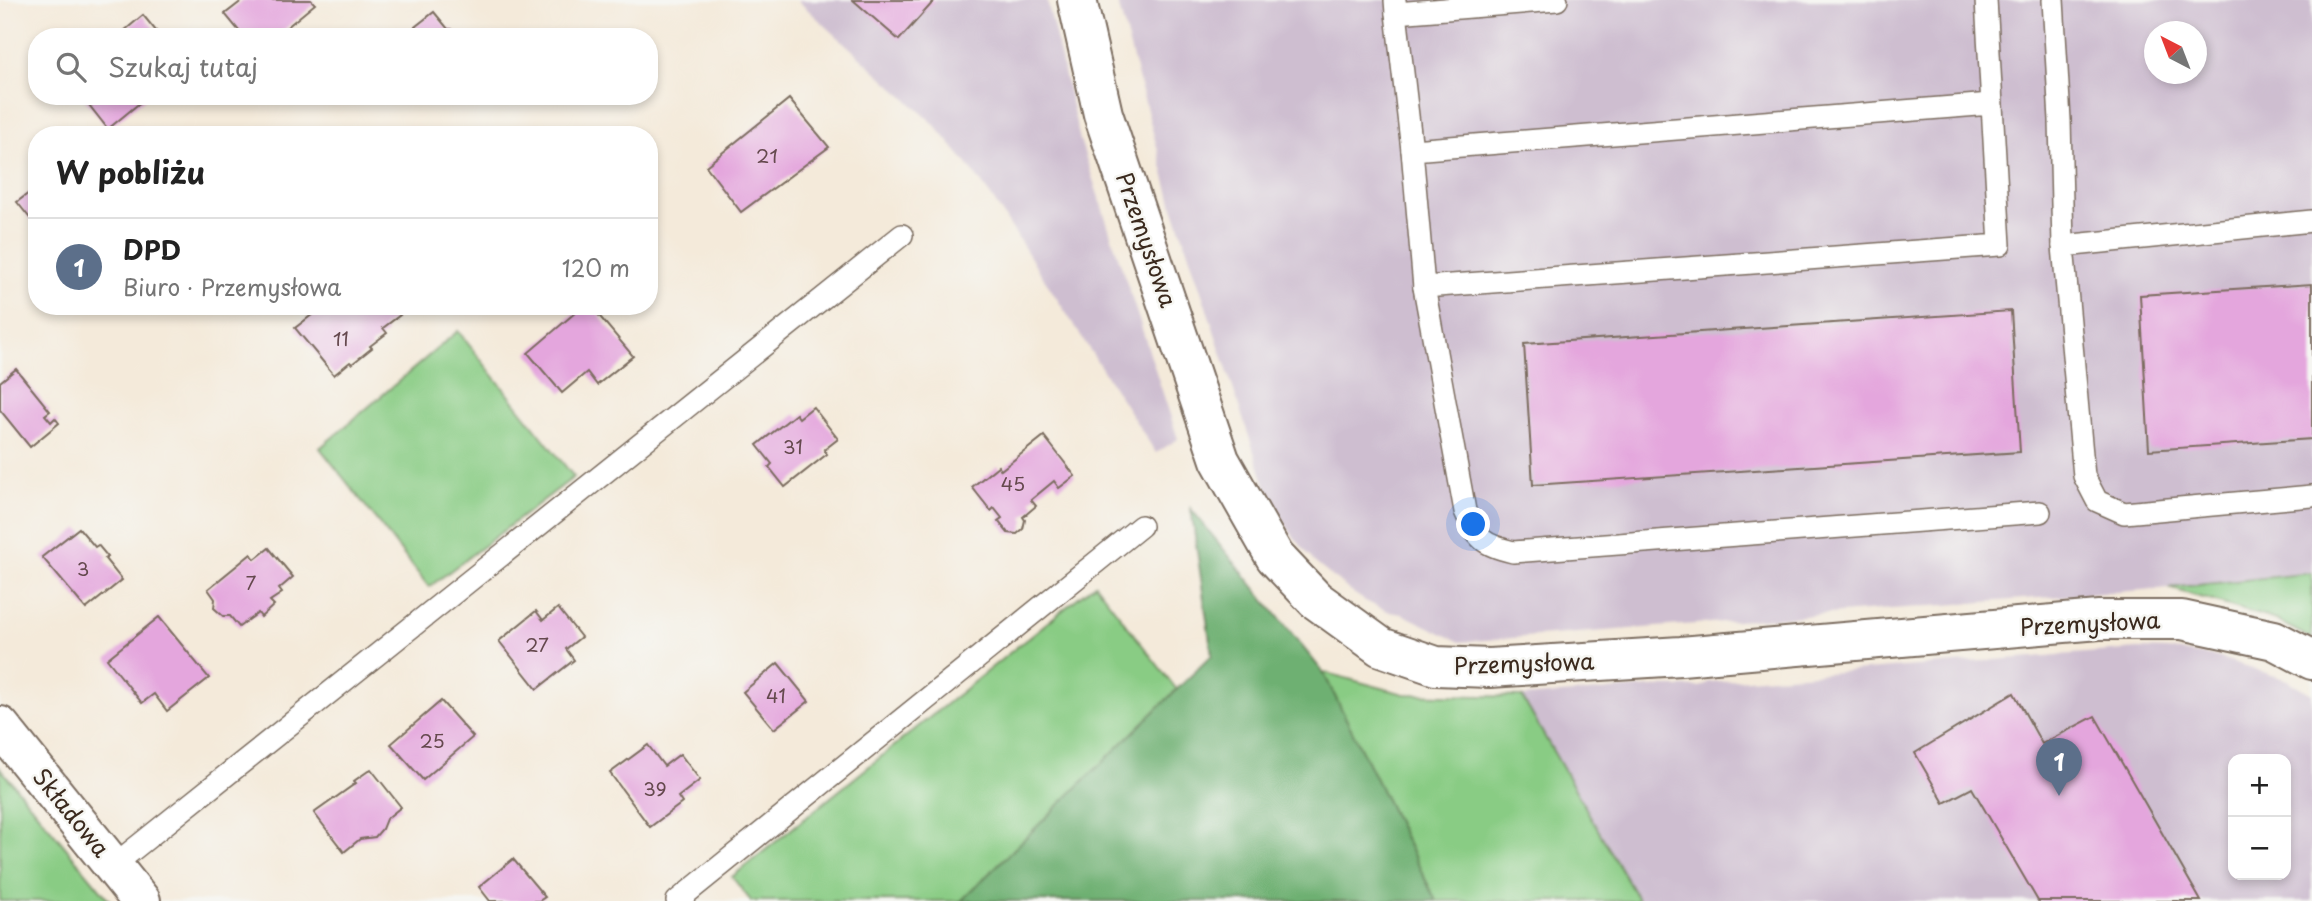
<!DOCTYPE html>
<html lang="pl">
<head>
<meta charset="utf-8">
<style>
  :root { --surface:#fff; --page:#f2f2f2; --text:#222; --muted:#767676; --line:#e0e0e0; --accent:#d93025 }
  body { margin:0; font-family:"Playpen Sans",sans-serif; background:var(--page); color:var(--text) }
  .controls { position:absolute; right:21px; bottom:21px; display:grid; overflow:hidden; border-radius:14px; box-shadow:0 4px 10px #0003 }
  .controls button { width:63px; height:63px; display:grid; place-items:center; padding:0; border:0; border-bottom:2px solid var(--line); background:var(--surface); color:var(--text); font:35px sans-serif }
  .compass { position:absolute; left:2144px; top:21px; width:63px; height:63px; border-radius:50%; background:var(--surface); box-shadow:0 4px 10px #0003; rotate:318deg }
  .you { position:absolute; left:1474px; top:525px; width:24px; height:24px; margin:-18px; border:5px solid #fff; border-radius:50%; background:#1a73e8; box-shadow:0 0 0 10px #1a73e833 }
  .badge { display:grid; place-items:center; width:46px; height:46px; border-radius:50%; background:var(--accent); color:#fff; font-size:23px; font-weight:700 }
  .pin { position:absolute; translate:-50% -58px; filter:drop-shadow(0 2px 4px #0008) }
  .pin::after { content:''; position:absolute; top:37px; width:24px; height:21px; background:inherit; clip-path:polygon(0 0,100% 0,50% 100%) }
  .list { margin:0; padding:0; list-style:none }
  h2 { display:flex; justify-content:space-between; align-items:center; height:91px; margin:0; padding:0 28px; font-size:30px }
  h2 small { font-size:23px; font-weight:400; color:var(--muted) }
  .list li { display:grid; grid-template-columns:46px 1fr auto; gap:21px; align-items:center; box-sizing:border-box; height:98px; padding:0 28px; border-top:2px solid var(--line) }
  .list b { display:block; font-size:26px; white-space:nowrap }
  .list p { margin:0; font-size:23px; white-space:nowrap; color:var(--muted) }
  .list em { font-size:23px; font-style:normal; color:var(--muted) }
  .icon { flex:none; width:38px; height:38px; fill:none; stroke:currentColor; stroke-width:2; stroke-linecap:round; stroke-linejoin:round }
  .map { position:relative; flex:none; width:2312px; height:901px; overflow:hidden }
  .search { position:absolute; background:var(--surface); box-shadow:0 4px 10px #0003; left:28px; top:28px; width:630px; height:77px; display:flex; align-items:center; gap:18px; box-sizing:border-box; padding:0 24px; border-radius:28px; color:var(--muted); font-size:26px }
  .panel { position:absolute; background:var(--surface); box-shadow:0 4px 10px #0003; left:28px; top:126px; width:630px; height:189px; border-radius:28px }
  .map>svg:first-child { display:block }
  .industrial { fill:#cebed0; fill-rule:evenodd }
  .green { fill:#89cc84; stroke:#627b51; stroke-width:2 }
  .forest { fill:#6eb072; stroke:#546d48; stroke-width:2 }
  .building { fill:#e4a6dd }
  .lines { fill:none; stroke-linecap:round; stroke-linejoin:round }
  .lane-casing { stroke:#7c6d60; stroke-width:24 }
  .street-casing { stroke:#7c6d60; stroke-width:42 }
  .lane { stroke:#fff; stroke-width:21 }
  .street { stroke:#fff; stroke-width:38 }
  .labels { text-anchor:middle; stroke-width:5; stroke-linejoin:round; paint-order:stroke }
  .number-label { font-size:19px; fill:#65494e }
  .street-label { font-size:23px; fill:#3b2a1e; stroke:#f6f6f2 }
</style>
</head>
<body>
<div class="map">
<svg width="2312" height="901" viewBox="0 0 2312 901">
  <rect width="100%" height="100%" fill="#f6f6f2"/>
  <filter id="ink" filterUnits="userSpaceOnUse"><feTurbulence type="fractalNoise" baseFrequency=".0143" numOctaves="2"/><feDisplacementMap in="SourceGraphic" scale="14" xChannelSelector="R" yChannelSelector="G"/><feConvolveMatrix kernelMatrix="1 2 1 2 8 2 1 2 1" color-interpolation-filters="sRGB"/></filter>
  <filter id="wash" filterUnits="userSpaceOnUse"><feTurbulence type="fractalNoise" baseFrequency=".00686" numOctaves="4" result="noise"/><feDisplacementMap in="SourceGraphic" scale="28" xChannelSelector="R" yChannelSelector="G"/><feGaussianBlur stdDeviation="1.57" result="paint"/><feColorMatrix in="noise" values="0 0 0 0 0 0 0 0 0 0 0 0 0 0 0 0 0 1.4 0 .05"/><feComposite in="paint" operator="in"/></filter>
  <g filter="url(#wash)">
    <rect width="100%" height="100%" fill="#f4eada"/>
    <g class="industrial">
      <path d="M 797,0 L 1047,0 L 1080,140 L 1178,439 L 1156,453 L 991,196 L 968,165 L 933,123 Z"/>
      <path d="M 1117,0 L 2312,0 L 2312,573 L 2169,588 L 1460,642 L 1402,614 L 1390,612 L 1367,602 L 1350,591 L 1314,562 L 1291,533 L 1276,509 L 1264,482 L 1173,206 ZM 2154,32 L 2196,32 L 2196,74 L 2154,74 Z"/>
      <path d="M 2138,649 L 2166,650 L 2218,657 L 2287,680 L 2312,694 L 2312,901 L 1639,901 L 1522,697 L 1652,687 L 1700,687 L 1709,682 ZM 2233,759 L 2286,759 L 2286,875 L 2233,875 Z"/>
    </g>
    <g class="green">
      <path d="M 458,331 L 574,477 L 429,587 L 320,448 Z"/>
      <path d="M 2312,573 L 2312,639 L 2276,620 L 2169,588 Z"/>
      <path d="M 1095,584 L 1177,690 L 961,901 L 751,901 L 732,877 Z"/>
      <path d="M 1323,672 L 1404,694 L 1522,697 L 1639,901 L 1436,901 Z"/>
      <path d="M 0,768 L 110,901 L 0,901 Z"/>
    </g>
    <path class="forest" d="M 1191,509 L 1323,672 L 1436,901 L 961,901 L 1212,655 Z"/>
    <g id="blocks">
      <g class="building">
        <path d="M 243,0 L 311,0 L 315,4 L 275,37 L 244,37 L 225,14 Z"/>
        <path d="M 853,0 L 935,0 L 899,40 Z"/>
        <path d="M 434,12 L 448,29 L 452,29 L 458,37 L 402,37 Z"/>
        <path d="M 143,15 L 161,37 L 117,37 Z"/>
        <path d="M 82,96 L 148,96 L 108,129 Z"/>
        <path d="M 789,99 L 829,147 L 741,212 L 706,166 Z"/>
        <path d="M 37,187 L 37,227 L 17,202 Z"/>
        <path d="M 2312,284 L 2312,439 L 2149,450 L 2140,295 Z"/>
        <path d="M 313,306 L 392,306 L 400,315 L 383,328 L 387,333 L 370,346 L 372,348 L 352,364 L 350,362 L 334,375 L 295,328 L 313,314 Z"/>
        <path d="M 583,306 L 591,306 L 633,356 L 597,385 L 587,372 L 562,393 L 528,353 Z"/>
        <path d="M 2011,311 L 2020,452 L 1533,485 L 1524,344 Z"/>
        <path d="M 16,369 L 50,411 L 45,415 L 51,422 L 55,418 L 59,423 L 30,447 L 0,410 L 0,382 Z"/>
        <path d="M 813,407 L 838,439 L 824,450 L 827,454 L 785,487 L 769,467 L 772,464 L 757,445 L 796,414 L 799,418 Z"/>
        <path d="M 1044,436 L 1075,476 L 1059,488 L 1054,481 L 1031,500 L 1036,506 L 1023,517 L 1025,520 L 1023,529 L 1017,534 L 1008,533 L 998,521 L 1002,518 L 994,508 L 991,511 L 972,487 L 998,466 L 1001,470 Z"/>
        <path d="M 79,528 L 95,547 L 98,545 L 108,557 L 105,559 L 122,580 L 86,609 L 42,557 Z"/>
        <path d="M 269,548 L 293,577 L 279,589 L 282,593 L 270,601 L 274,605 L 261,617 L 258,613 L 239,627 L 230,616 L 223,616 L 214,608 L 215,599 L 208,589 L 251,554 L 255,559 Z"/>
        <path d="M 558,608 L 581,637 L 566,649 L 574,660 L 537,689 L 499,641 L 536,611 L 543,620 Z"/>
        <path d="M 159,617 L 209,678 L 167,711 L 154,694 L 142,703 L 107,659 Z"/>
        <path d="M 778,663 L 809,701 L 774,729 L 743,692 Z"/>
        <path d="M 2014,693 L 2042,744 L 2095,716 L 2201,901 L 2038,901 L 1972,788 L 1944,803 L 1915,753 Z"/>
        <path d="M 441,701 L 473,737 L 423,780 L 391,744 Z"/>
        <path d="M 648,745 L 664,766 L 680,754 L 700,780 L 678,797 L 682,803 L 650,827 L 610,773 Z"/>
        <path d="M 371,769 L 401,807 L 386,819 L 382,829 L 375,837 L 360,839 L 344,852 L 314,813 L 356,783 L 354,781 Z"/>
        <path d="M 513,859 L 545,897 L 539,901 L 490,901 L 479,887 Z"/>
      </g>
    </g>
  </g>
  <g filter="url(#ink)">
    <use href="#blocks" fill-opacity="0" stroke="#7c6d60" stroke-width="2"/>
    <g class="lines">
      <g class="lane-casing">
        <g id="lane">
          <path d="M 1395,0 L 1396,13 L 1557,0"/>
          <path d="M 1986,0 L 2000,245 L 1424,287 L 1412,150 L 1991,104"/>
          <path d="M 2053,0 L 2060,120 L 2063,246 L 2084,476 L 2097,501 L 2124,513 L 2312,496"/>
          <path d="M 1396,13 L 1412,150"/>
          <path d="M 2063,246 L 2312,221"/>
          <path d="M 1424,287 L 1465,511 C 1478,540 1482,544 1513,552 L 2040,512"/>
          <path d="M 114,865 L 902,235"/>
          <path d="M 677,901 L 1141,526"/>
        </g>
      </g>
      <g class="street-casing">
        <g id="street">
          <path d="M 1077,0 L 1103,114 L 1220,460 L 1275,557 L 1316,600 L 1381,647 L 1436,666 L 1489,668 L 1681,656 L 2099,620 L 2182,620 L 2274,640 L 2312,660"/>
          <path d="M 0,726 L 141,901"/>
        </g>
      </g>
      <use href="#lane" class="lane"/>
      <use href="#street" class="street"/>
    </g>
  </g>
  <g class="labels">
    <g class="number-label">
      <text x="767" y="163">21</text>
      <text x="341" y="346">11</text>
      <text x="793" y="454">31</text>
      <text x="1013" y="491">45</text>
      <text x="83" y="576">3</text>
      <text x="251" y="590">7</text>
      <text x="537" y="652">27</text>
      <text x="776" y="703">41</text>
      <text x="432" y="748">25</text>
      <text x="655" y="796">39</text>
    </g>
    <g class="street-label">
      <text transform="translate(1146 240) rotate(71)" y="8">Przemysłowa</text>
      <text transform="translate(2090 624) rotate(-3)" y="8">Przemysłowa</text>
      <text transform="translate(1524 664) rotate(-2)" y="8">Przemysłowa</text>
      <text transform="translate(71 813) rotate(51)" y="8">Składowa</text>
    </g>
  </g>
</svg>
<div class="controls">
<button>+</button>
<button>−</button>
</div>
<svg class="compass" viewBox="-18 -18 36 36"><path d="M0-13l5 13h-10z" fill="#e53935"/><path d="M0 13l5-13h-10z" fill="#767676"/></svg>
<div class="you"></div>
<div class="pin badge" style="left:2059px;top:796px;background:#5c6f8a">1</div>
<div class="search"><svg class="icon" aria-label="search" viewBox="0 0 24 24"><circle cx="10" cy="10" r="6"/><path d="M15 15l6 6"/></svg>Szukaj tutaj</div>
<section class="panel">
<h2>W pobliżu<small></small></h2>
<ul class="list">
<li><span class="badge" style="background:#5c6f8a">1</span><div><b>DPD</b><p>Biuro · Przemysłowa</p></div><em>120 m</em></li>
</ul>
</section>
</div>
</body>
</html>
